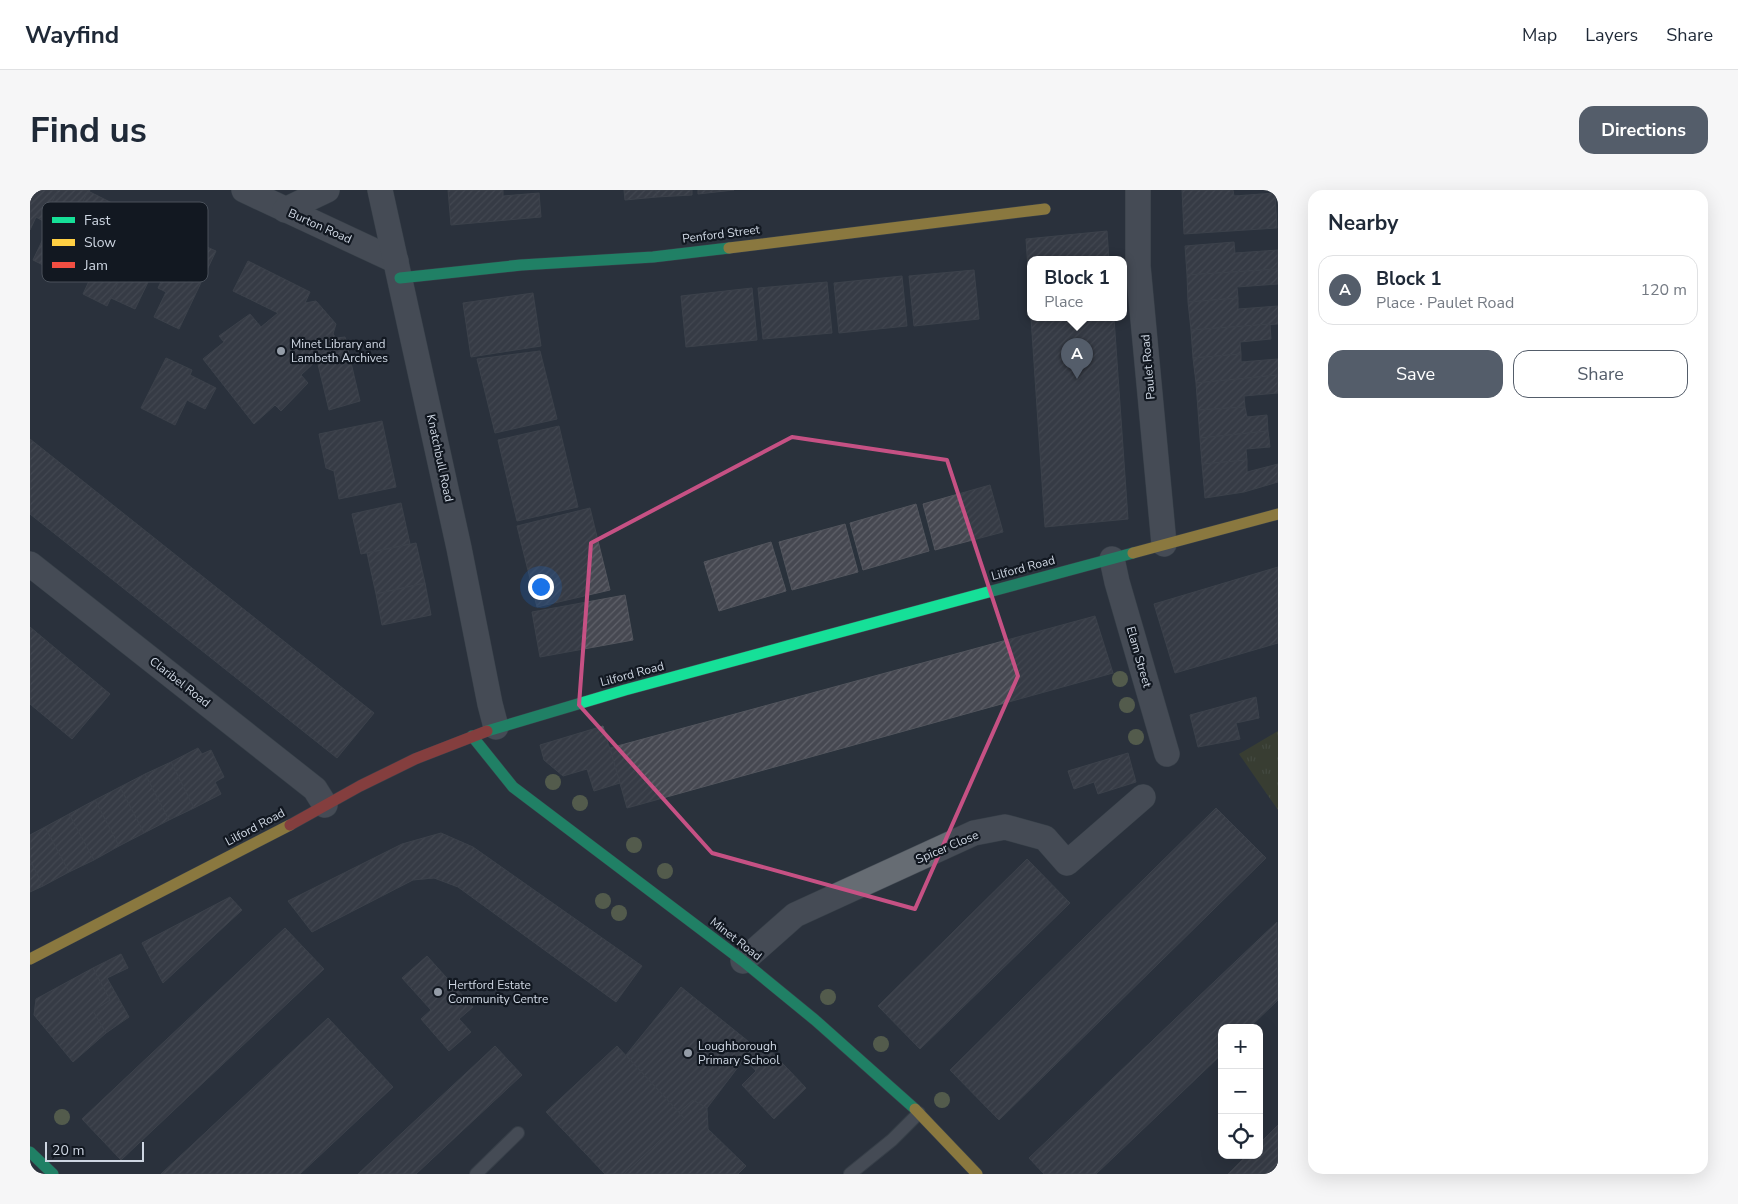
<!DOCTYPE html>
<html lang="en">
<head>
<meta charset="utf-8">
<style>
  :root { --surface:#fff; --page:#f6f6f7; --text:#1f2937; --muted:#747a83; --line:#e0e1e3; --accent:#545d6a }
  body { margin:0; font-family:"Nunito Sans",sans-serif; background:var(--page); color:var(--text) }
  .controls { position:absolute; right:15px; bottom:15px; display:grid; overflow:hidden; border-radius:10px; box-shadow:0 5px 20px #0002 }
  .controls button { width:45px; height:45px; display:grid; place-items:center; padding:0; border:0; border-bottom:1px solid var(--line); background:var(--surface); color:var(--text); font:25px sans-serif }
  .scale { position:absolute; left:15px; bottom:12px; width:99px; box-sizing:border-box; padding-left:5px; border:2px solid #ced6e2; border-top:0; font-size:14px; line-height:18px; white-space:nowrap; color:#ced6e2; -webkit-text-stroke:4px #121821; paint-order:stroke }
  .you { position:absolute; left:510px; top:396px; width:18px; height:18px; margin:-12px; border:4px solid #fff; border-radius:50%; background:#1a73e8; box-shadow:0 0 0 8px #1a73e833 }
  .badge { display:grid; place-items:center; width:32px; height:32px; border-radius:50%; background:var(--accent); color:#fff; font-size:16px; font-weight:700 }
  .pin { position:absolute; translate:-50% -41px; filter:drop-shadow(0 1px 2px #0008) }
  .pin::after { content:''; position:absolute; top:26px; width:18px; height:15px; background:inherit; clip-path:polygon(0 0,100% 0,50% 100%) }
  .popup { position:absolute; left:997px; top:66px; width:100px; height:65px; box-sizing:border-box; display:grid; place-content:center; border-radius:10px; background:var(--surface); filter:drop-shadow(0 1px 4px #0005); font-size:16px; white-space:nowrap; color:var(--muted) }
  .popup b { font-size:19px; color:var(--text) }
  .popup::after { content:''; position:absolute; left:50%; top:100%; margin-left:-10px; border:10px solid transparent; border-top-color:var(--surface) }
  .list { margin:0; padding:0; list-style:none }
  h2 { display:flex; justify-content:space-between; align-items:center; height:65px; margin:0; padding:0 20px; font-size:21px }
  h2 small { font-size:16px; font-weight:400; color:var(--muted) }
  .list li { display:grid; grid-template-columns:32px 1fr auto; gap:15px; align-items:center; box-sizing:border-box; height:70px; margin:0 10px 10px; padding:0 10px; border:1px solid var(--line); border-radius:15px }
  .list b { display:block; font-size:19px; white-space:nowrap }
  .list p { margin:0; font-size:16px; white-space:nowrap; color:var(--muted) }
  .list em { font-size:16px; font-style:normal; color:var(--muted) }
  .actions { display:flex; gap:10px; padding:15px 20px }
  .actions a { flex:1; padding:11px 0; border:1px solid var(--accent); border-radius:15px; text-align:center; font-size:18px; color:var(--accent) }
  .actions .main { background:var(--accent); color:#fff }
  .icon { flex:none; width:28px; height:28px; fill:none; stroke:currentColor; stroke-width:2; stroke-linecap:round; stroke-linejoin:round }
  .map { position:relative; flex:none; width:1248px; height:984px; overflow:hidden; border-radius:15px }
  header { display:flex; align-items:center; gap:30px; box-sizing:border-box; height:70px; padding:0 25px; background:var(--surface); border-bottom:1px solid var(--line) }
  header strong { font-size:24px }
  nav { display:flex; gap:28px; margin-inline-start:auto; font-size:18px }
  .intro { display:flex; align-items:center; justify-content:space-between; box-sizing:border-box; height:120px; padding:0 30px }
  h1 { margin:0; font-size:35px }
  .button { padding:12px 22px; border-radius:15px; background:var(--accent); color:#fff; font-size:18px; font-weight:700 }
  main { display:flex; gap:30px; padding:0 30px }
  aside { flex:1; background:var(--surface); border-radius:15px; box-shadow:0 5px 20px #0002 }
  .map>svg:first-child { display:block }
  .park { fill:url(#park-tufts) }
  .building { fill:url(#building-hatch); stroke:#52555d }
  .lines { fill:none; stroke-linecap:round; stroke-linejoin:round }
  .lane-casing { stroke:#484f58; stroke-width:14 }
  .street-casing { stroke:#484f58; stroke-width:26 }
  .fast-casing { stroke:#484f58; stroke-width:12 }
  .slow-casing { stroke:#484f58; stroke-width:12 }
  .jam-casing { stroke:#484f58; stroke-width:12 }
  .lane { stroke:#666c73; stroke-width:12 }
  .street { stroke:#666c73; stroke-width:25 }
  .fast { stroke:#16e098; stroke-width:11 }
  .slow { stroke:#ffcf43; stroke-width:11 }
  .jam { stroke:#f24e42; stroke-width:11 }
  .tree { fill:#868f61 }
  .marked { fill:none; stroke:#c65184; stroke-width:4; stroke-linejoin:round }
  .poi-dot { fill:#959da8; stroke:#121821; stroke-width:2 }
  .labels { text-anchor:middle; stroke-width:4.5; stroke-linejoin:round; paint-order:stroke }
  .street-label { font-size:12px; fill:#ced6e2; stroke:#121821 }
  .poi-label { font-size:12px; fill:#ced6e2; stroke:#121821; text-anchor:start }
  .key { fill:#121821; stroke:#4a515b; stroke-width:1 }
  .key-label { font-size:14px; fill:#ced6e2 }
</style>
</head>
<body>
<header>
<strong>Wayfind</strong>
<nav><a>Map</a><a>Layers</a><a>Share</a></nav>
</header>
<div class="intro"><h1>Find us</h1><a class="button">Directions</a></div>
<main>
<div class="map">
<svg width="1248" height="984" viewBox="0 0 1248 984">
  <defs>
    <pattern id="park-tufts" width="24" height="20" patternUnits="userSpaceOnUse" patternTransform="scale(1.25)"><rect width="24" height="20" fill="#494d27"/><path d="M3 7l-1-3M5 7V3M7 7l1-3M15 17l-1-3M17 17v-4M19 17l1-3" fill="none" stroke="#626646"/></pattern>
    <pattern id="building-hatch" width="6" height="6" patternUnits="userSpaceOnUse" patternTransform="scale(1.25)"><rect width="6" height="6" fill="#464851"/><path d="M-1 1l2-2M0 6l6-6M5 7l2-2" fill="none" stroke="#60626a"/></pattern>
  </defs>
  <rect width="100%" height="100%" fill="#2a323c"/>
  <path class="park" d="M 1248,541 L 1248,620 L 1209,564 Z"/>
  <g class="building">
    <path d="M 0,0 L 28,0 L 13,31 L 6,27 L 0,40 Z"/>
    <path d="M 28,0 L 60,0 L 21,79 L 3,70 L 20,34 L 13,31 Z"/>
    <path d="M 418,0 L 473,0 L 473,6 L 509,3 L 511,27 L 421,35 Z"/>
    <path d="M 594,0 L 626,0 L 627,7 L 595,10 Z"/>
    <path d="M 626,0 L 662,0 L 662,5 L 627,7 Z"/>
    <path d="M 668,0 L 704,0 L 668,4 Z"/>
    <path d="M 1152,0 L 1203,0 L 1204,6 L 1245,3 L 1247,38 L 1154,44 Z"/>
    <path d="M 58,1 L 84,14 L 65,55 L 58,52 L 41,88 L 21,79 Z"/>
    <path d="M 84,16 L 117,32 L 77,116 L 53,104 L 74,59 L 65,55 Z"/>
    <path d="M 130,36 L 152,46 L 131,91 L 121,86 L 105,119 L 81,108 L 107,52 L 120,58 Z"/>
    <path d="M 1077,41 L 1079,70 L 1001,70 L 1001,125 L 996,49 Z"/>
    <path d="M 152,46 L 186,61 L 149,139 L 124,127 L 136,102 L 128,98 Z"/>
    <path d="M 1204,52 L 1205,63 L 1248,60 L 1248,79 L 1157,85 L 1155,56 Z"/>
    <path d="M 218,71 L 280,102 L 275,113 L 286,111 L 306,134 L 303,144 L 306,148 L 315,147 L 330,211 L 299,220 L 287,170 L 271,185 L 278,193 L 251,221 L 245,215 L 224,234 L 173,169 L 194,152 L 189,146 L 220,124 L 231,137 L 248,123 L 203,101 Z"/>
    <path d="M 1248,79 L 1248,94 L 1207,97 L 1208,108 L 1158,112 L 1157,85 Z"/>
    <path d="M 944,80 L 949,129 L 884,136 L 879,86 Z"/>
    <path d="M 872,86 L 877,136 L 809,143 L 804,93 Z"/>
    <path d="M 797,92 L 802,143 L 733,149 L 728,98 Z"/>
    <path d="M 722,98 L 727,150 L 656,157 L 651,106 Z"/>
    <path d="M 503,103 L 511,156 L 441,167 L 433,113 Z"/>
    <path d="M 1208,108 L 1208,119 L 1248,116 L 1248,134 L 1161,140 L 1158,112 Z"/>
    <path d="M 1001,128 L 1084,128 L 1098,329 L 1015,337 Z"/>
    <path d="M 1240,134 L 1241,149 L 1210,152 L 1211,164 L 1163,168 L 1161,140 Z"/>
    <path d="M 510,161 L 527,229 L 465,243 L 447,169 Z"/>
    <path d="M 1211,164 L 1211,172 L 1248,169 L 1248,185 L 1166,193 L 1163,168 Z"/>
    <path d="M 136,168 L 162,180 L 160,185 L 186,198 L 175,219 L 157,210 L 145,235 L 111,218 Z"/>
    <path d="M 1248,185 L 1248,203 L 1214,206 L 1215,217 L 1168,220 L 1166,193 Z"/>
    <path d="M 1215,217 L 1217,227 L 1237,225 L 1238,241 L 1170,248 L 1168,220 Z"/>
    <path d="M 352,231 L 366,297 L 309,309 L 304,281 L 296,278 L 289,244 Z"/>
    <path d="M 529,236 L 548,317 L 487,331 L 468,250 Z"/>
    <path d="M 1238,241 L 1240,257 L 1216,259 L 1217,270 L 1172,274 L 1170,248 Z"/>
    <path d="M 0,249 L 344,523 L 307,568 L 0,324 Z"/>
    <path d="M 1217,270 L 1217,282 L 1248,274 L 1248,292 L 1214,302 L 1175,308 L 1172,274 Z"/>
    <path d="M 960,295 L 973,342 L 905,360 L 893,314 Z"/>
    <path d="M 371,313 L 380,354 L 331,364 L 322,324 Z"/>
    <path d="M 886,314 L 899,361 L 833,380 L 820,333 Z"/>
    <path d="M 560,318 L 580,400 L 507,417 L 487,336 Z"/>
    <path d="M 815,334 L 828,382 L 762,400 L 749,352 Z"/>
    <path d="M 741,352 L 756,401 L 689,421 L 674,372 Z"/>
    <path d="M 386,353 L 395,393 L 346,404 L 337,363 Z"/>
    <path d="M 1248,377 L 1248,453 L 1145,483 L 1124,414 Z"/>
    <path d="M 395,393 L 401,425 L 352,435 L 346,404 Z"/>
    <path d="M 595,405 L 603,450 L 510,467 L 502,422 Z"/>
    <path d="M 1065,426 L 1083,483 L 597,618 L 580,558 Z"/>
    <path d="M 0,437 L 80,504 L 42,549 L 0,514 Z"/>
    <path d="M 1226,507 L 1229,528 L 1206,533 L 1210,549 L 1168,557 L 1160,525 Z"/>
    <path d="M 573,536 L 590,593 L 564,601 L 557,579 L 533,586 L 514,570 L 510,555 Z"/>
    <path d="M 168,558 L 172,564 L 181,560 L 194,587 L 185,592 L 191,604 L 164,618 L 141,572 Z"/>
    <path d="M 1098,563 L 1106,592 L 1068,604 L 1064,592 L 1044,599 L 1038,581 Z"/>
    <path d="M 141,572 L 164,618 L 139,630 L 115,584 Z"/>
    <path d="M 115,584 L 139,630 L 114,643 L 90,597 Z"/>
    <path d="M 90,597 L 114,643 L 89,656 L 65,610 Z"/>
    <path d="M 65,610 L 89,656 L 64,670 L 39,624 Z"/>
    <path d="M 1186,618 L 1236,668 L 969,930 L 920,880 Z"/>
    <path d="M 39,624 L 64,670 L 39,682 L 15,637 Z"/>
    <path d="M 15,637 L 39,682 L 13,696 L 0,670 L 0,645 Z"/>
    <path d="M 411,643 L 443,657 L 612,776 L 586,812 L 428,697 L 404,688 L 383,690 L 282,742 L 258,711 L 372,654 Z"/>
    <path d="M 997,669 L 1040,713 L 890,859 L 848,816 Z"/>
    <path d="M 0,670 L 13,696 L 0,702 Z"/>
    <path d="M 200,707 L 212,720 L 133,793 L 112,753 Z"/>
    <path d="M 1247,732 L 1248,810 L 1219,838 L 1192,838 L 1192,864 L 1066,984 L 1014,984 L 999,968 Z"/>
    <path d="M 255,738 L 294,779 L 91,970 L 52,929 Z"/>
    <path d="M 91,764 L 98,778 L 77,788 L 99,827 L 76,843 L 63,821 L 80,810 L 63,778 Z"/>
    <path d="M 397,766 L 443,817 L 429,829 L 441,842 L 419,861 L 391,829 L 401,820 L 372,788 Z"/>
    <path d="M 63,778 L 80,810 L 63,821 L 76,843 L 43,872 L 4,825 L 6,809 Z"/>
    <path d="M 651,797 L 724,856 L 677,918 L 663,910 L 649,922 L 596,865 Z"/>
    <path d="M 298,828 L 363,897 L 270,984 L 131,984 Z"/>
    <path d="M 733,853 L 776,898 L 744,929 L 712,895 L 726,881 L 715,869 Z"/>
    <path d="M 465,856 L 492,885 L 386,984 L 328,984 Z"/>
    <path d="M 587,856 L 654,928 L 594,984 L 575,984 L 516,922 Z"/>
    <path d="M 663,910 L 677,918 L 678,939 L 716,976 L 708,984 L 594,984 L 654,928 L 649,922 Z"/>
    <path d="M 1248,935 L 1248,984 L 1198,984 L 1217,965 L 1229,965 L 1229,954 Z"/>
  </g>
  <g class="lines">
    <g class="lane-casing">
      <g id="lane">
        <path d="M 446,984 L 488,943"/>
        <path d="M 820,984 L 862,950 L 889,923"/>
      </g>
    </g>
    <g class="street-casing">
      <g id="street">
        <path d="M 214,0 L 366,71"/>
        <path d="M 350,0 L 429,358 L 460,514 L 466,537"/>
        <path d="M 1108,0 L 1108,76 L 1134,354"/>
        <path d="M 255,20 L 297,0"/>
        <path d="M 1082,369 L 1087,392 L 1137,564"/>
        <path d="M 0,374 L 285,599 L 295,615"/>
        <path d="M 713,771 L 765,725 L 944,643 L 975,637 L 1015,648 L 1037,673 L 1113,607"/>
      </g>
    </g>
    <g class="fast-casing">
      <g id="fast">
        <path d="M 370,88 L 491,75 L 623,67 L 699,58"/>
        <path d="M 457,541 L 595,500 L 1103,363"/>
        <path d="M 442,546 L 483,597 L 713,771 L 785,830 L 885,919"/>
        <path d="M 0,962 L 23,984"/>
      </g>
    </g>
    <g class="slow-casing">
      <g id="slow">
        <path d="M 699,58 L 1015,19"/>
        <path d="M 1103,363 L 1248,324"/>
        <path d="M 0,769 L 260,635"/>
        <path d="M 885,919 L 947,984"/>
      </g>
    </g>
    <g class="jam-casing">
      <path id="jam" d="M 260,635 L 330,596 L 385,569 L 457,541"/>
    </g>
    <use href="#lane" class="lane"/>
    <use href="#street" class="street"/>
    <use href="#fast" class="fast"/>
    <use href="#slow" class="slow"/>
    <use href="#jam" class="jam"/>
  </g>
  <g class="tree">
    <circle cx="1090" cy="489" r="8"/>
    <circle cx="1097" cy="515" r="8"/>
    <circle cx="1106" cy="547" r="8"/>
    <circle cx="523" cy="592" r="8"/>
    <circle cx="550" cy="613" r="8"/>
    <circle cx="604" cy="655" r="8"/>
    <circle cx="635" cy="681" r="8"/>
    <circle cx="573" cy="711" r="8"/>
    <circle cx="589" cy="723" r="8"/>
    <circle cx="798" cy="807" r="8"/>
    <circle cx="851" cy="854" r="8"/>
    <circle cx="912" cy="910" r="8"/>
    <circle cx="32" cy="927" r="8"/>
  </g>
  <path d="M0 0H1248V984H0ZM 762,247 L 917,270 L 988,486 L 885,719 L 682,663 L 549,515 L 561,353 Z" fill="#2a323c" fill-opacity=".55" fill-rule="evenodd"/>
  <path class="marked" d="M 762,247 L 917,270 L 988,486 L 885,719 L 682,663 L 549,515 L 561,353 Z"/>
  <g class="poi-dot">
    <circle cx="251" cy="161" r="5"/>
    <circle cx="408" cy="802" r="5"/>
    <circle cx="658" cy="863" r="5"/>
  </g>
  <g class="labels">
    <g class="street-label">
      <text transform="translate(290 36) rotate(24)" y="4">Burton Road</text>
      <text transform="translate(691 44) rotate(-7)" y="4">Penford Street</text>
      <text transform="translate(1118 177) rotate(-95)" y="4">Paulet Road</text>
      <text transform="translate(410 268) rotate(78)" y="4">Knatchbull Road</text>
      <text transform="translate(993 378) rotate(-15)" y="4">Lilford Road</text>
      <text transform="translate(1109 467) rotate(74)" y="4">Elam Street</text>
      <text transform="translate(602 484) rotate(-15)" y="4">Lilford Road</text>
      <text transform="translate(150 492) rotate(38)" y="4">Claribel Road</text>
      <text transform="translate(225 637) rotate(-28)" y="4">Lilford Road</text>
      <text transform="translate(917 657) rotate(-23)" y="4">Spicer Close</text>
      <text transform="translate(706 749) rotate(38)" y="4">Minet Road</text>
    </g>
    <g class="poi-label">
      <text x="261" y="158">Minet Library and<tspan x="261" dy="14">Lambeth Archives</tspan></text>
      <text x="418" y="799">Hertford Estate<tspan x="418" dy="14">Community Centre</tspan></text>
      <text x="668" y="860">Loughborough<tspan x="668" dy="14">Primary School</tspan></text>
    </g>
  </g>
  <rect x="12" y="12" width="166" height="80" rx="8" class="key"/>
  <rect x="22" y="27" width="23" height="6" fill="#16e098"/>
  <rect x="22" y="49" width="23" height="7" fill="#ffcf43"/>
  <rect x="22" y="72" width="23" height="6" fill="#f24e42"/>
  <g class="key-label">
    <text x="54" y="35">Fast</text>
    <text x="54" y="57">Slow</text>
    <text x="54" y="80">Jam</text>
  </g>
</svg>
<div class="controls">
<button>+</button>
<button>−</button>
<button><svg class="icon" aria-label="locate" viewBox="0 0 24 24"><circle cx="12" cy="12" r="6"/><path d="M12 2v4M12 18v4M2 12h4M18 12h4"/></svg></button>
</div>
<div class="scale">20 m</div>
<div class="you"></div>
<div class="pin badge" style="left:1047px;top:189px">A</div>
<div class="popup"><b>Block 1</b>Place</div>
</div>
<aside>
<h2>Nearby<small></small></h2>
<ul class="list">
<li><span class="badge">A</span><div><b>Block 1</b><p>Place · Paulet Road</p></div><em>120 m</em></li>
</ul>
<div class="actions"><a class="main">Save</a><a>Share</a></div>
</aside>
</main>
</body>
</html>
